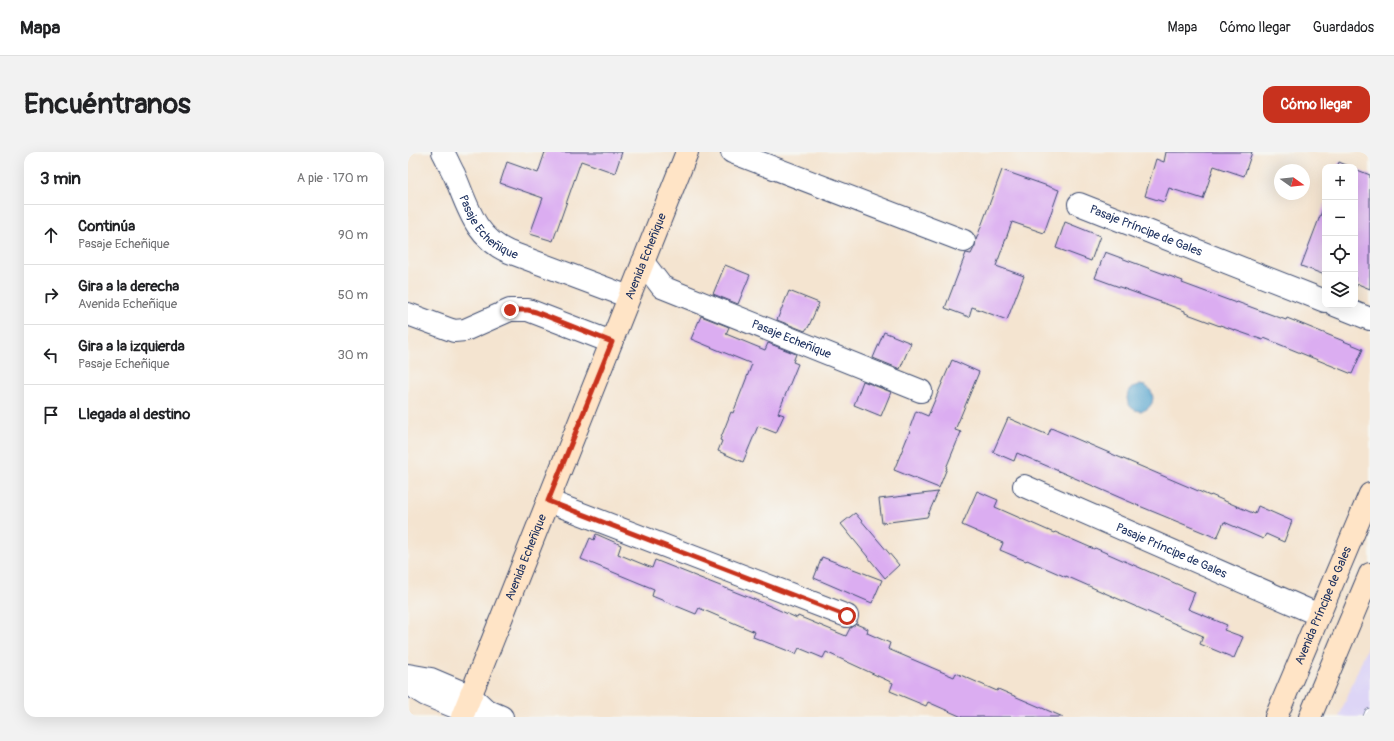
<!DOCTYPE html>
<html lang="es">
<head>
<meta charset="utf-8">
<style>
  :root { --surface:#fff; --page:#f2f2f2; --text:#202124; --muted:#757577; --line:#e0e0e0; --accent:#c8321e }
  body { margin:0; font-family:Pangolin,sans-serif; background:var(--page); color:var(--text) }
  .controls { position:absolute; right:12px; top:12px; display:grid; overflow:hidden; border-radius:8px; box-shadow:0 4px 16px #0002 }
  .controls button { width:36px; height:36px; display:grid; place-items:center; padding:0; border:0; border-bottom:1px solid var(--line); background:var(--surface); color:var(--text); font:20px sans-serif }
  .compass { position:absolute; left:866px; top:12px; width:36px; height:36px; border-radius:50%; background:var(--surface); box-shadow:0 4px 16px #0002; rotate:105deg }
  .stop { position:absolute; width:12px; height:12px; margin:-9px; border:3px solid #c8321e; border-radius:50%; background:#fff }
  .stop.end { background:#c8321e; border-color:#fff; box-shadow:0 1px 4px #0008 }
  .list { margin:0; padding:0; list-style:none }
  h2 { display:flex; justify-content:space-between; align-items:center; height:52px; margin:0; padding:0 16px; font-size:17px }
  h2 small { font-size:13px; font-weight:400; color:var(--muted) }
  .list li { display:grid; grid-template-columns:26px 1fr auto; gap:12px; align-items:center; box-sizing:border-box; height:60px; padding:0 16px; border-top:1px solid var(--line) }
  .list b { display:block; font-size:15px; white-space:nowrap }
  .list p { margin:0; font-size:13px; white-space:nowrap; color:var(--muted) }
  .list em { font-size:13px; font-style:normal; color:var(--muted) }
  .icon { flex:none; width:22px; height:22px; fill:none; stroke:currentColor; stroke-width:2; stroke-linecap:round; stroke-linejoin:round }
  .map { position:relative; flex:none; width:962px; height:565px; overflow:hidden; border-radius:12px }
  header { display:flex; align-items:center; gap:24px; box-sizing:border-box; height:56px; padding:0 20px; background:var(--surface); border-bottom:1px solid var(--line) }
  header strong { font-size:19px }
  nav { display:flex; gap:22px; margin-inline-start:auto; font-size:14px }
  .intro { display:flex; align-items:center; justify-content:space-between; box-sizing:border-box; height:96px; padding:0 24px }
  h1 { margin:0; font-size:28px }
  .button { padding:10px 18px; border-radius:12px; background:var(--accent); color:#fff; font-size:14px; font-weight:700 }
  main { display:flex; gap:24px; padding:0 24px }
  aside { flex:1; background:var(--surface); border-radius:12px; box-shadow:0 4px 16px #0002 }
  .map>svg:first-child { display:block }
  .built { fill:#ddd5f6 }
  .water { fill:#53a3cd; stroke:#376996 }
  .building { fill:#dbadf1 }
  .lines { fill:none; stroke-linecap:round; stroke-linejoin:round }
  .lane-casing { stroke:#3c4a6f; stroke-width:12 }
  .street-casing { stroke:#3c4a6f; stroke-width:24 }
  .secondary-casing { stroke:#3c4a6f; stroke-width:24 }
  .lane { stroke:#fff; stroke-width:11 }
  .street { stroke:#fff; stroke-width:22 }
  .secondary { stroke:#ffe4c6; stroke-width:22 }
  .route { stroke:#c8321e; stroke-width:5 }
  .labels { text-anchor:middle; stroke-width:3; stroke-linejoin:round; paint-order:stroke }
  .street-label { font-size:12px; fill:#1b2f5e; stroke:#f6f6f2 }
</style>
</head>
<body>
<header>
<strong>Mapa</strong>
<nav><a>Mapa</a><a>Cómo llegar</a><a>Guardados</a></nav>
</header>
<div class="intro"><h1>Encuéntranos</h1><a class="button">Cómo llegar</a></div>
<main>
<aside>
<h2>3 min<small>A pie · 170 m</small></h2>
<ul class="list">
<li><svg class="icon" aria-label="ahead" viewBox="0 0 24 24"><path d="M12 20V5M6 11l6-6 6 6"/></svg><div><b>Continúa</b><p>Pasaje Echeñique</p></div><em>90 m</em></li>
<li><svg class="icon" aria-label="right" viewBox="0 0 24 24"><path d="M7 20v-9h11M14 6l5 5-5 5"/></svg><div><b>Gira a la derecha</b><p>Avenida Echeñique</p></div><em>50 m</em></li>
<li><svg class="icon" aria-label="left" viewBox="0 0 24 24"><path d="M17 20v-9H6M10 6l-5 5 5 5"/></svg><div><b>Gira a la izquierda</b><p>Pasaje Echeñique</p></div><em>30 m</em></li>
<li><svg class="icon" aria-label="arrive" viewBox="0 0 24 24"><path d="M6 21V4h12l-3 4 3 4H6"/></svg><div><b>Llegada al destino</b></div></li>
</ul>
</aside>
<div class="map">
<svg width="962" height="565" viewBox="0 0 962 565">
  <rect width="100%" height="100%" fill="#f6f6f2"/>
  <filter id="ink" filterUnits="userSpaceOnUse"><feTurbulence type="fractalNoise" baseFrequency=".025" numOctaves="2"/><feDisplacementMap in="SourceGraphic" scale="8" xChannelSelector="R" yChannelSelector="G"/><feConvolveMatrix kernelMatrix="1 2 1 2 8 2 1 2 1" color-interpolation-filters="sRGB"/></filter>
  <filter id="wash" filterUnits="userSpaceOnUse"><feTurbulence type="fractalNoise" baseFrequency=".012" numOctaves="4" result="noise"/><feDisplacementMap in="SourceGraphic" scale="16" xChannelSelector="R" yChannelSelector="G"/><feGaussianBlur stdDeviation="0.9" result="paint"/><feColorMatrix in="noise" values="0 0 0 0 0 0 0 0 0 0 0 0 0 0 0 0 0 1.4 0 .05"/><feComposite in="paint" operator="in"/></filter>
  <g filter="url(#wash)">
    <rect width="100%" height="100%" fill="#f4e4d0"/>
    <path class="built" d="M 962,488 L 962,565 L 931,565 Z"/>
    <circle class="water" cx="732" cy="246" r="13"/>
    <g id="blocks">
      <g class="building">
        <path d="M 137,0 L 214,0 L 207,21 L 173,9 L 145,89 L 122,82 L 135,46 L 92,31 L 99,10 L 130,21 Z"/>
        <path d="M 758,0 L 844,0 L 836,24 L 806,14 L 795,47 L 761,36 L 756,50 L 737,44 L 748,7 L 756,10 Z"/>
        <path d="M 931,10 L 943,15 L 929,15 Z"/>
        <path d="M 947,17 L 962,23 L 962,137 L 950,132 L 948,135 L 947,134 Z"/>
        <path d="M 594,18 L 651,38 L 636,81 L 604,70 L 588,114 L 616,124 L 599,168 L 564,155 L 561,165 L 537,156 L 558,101 L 563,102 L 567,94 L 568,88 Z"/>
        <path d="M 917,51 L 917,123 L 893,114 Z"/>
        <path d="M 657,70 L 692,84 L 683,109 L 648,96 Z"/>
        <path d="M 697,100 L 775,129 L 774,131 L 828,151 L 829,150 L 878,168 L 879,166 L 955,197 L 944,222 L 856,186 L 855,188 L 812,173 L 812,174 L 777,161 L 777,159 L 687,126 Z"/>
        <path d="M 317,113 L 342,123 L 330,152 L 305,142 Z"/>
        <path d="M 381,139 L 411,151 L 400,176 L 399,176 L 397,179 L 369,168 Z"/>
        <path d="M 293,164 L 321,175 L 318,182 L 357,198 L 360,191 L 388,202 L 385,210 L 390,212 L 370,261 L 376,263 L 368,281 L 350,274 L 335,310 L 310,299 L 314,289 L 312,288 L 323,260 L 325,261 L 344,212 L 283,187 Z"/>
        <path d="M 476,180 L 503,191 L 492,217 L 465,206 Z"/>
        <path d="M 544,208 L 571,220 L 547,278 L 553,280 L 538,316 L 539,316 L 531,336 L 486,318 L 502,279 L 501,278 L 508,259 L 520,264 Z"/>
        <path d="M 455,229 L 483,240 L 473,264 L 446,253 Z"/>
        <path d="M 600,266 L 640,283 L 643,276 L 802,344 L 803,343 L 847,362 L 850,354 L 884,369 L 876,390 L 858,382 L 855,387 L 816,370 L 809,386 L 729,353 L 609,301 L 606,309 L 585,300 Z"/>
        <path d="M 569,339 L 590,348 L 587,355 L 646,381 L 647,380 L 686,397 L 687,396 L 787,440 L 780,457 L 819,473 L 816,478 L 835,485 L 826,506 L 792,492 L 795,484 L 658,424 L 658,425 L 619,408 L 618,409 L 592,398 L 595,391 L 554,373 Z"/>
        <path d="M 530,340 L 519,365 L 474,371 L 471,347 Z"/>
        <path d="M 447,361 L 491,413 L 477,426 L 433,372 Z"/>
        <path d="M 188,382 L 213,393 L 210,402 L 244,416 L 247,408 L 355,451 L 389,466 L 390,464 L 438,484 L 442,476 L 448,472 L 460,477 L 459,481 L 482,491 L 480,497 L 546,525 L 548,521 L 589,539 L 590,537 L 655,565 L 554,565 L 520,550 L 518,554 L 482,539 L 485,531 L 418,500 L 415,506 L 391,496 L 388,502 L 345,485 L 347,480 L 291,456 L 288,462 L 244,444 L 246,437 L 173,407 L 182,386 L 186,388 Z"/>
        <path d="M 414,405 L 474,428 L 464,451 L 406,426 Z"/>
      </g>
    </g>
  </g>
  <g filter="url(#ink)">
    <use href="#blocks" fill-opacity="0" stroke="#3c4a6f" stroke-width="1"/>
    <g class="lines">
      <g class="lane-casing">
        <path id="lane" d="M 961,565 L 962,562"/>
      </g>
      <g class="street-casing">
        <g id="street">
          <path id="s1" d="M 35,0 C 39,7 42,15 46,22 C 60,54 66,85 101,100 L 221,145"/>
          <path d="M 324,0 L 556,89"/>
          <path id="s2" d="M 671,52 L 917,149"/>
          <path id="s3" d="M 235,110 L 254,135 L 513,239"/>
          <path d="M 927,153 L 962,167"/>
          <path d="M 0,162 L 46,179 L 57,178 L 102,158 L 120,158 L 203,190"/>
          <path id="s4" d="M 616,334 L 911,463"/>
          <path d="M 140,349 L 439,464"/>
          <path d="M 0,523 L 23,527 L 63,544 L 78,558 L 94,565"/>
          <path d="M 0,532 L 18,543 L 57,559 L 75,558"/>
        </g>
      </g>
      <g class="secondary-casing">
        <g id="secondary">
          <path id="s5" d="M 54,565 L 279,0"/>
          <path id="s6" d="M 868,565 L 962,342"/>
          <path d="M 902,565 L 962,422"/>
        </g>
      </g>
      <use href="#lane" class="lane"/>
      <use href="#street" class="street"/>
      <use href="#secondary" class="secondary"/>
    </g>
  </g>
  <g class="lines" filter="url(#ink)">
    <path class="route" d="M 102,158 L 120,158 L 128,160 L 204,190 L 140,349 L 439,464"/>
  </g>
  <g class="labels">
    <g class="street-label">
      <text dy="4" stroke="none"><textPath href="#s1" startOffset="90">Pasaje Echeñique</textPath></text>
      <text dy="4" stroke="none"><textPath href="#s2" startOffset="72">Pasaje Príncipe de Gales</textPath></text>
      <text dy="4" stroke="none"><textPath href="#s5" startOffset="496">Avenida Echeñique</textPath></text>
      <text dy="4" stroke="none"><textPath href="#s3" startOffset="171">Pasaje Echeñique</textPath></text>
      <text dy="4" stroke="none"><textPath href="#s4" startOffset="161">Pasaje Príncipe de Gales</textPath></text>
      <text dy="4" stroke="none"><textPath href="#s5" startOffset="172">Avenida Echeñique</textPath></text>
      <text dy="4" stroke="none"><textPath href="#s6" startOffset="121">Avenida Príncipe de Gales</textPath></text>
    </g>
  </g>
</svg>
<div class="controls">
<button>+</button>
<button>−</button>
<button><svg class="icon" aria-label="locate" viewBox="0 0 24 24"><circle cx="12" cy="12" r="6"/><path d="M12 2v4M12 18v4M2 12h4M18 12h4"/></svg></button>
<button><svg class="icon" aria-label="layers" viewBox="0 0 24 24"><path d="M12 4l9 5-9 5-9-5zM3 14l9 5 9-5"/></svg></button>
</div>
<svg class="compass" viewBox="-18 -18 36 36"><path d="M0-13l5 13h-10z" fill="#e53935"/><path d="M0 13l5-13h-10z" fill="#757577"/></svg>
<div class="stop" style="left:439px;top:464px"></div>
<div class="stop end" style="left:102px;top:158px"></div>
</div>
</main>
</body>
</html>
